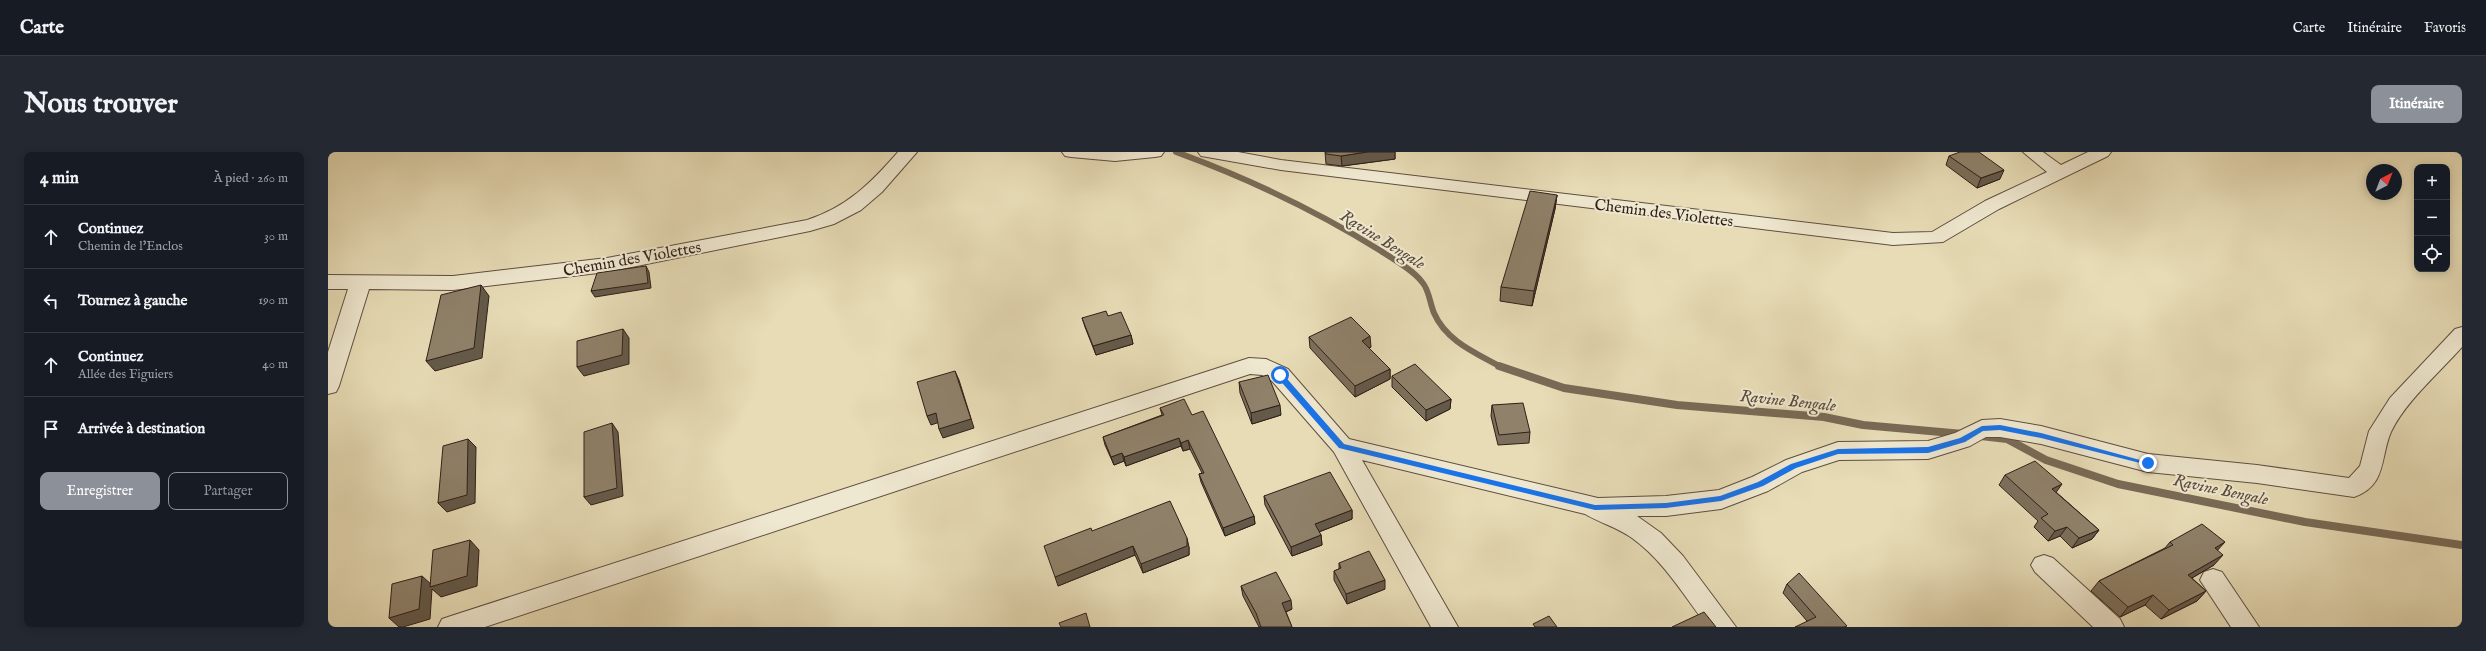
<!DOCTYPE html>
<html lang="fr">
<head>
<meta charset="utf-8">
<style>
  :root { --surface:#171b24; --page:#242831; --text:#f1f3f6; --muted:#9ea1a6; --line:#363941; --accent:#8c9099 }
  body { margin:0; font-family:"IM FELL English",serif; background:var(--page); color:var(--text) }
  .controls { position:absolute; right:12px; top:12px; display:grid; overflow:hidden; border-radius:8px; box-shadow:0 2px 10px #0003 }
  .controls button { width:36px; height:36px; display:grid; place-items:center; padding:0; border:0; border-bottom:1px solid var(--line); background:var(--surface); color:var(--text); font:20px sans-serif }
  .compass { position:absolute; left:2038px; top:12px; width:36px; height:36px; border-radius:50%; background:var(--surface); box-shadow:0 2px 10px #0003; rotate:42deg }
  .stop { position:absolute; width:12px; height:12px; margin:-9px; border:3px solid #1a73e8; border-radius:50%; background:#fff }
  .stop.end { background:#1a73e8; border-color:#fff; box-shadow:0 1px 4px #0008 }
  .list { margin:0; padding:0; list-style:none }
  h2 { display:flex; justify-content:space-between; align-items:center; height:52px; margin:0; padding:0 16px; font-size:17px }
  h2 small { font-size:13px; font-weight:400; color:var(--muted) }
  .list li { display:grid; grid-template-columns:26px 1fr auto; gap:12px; align-items:center; box-sizing:border-box; height:64px; padding:0 16px; border-top:1px solid var(--line) }
  .list b { display:block; font-size:15px; white-space:nowrap }
  .list p { margin:0; font-size:13px; white-space:nowrap; color:var(--muted) }
  .list em { font-size:13px; font-style:normal; color:var(--muted) }
  .actions { display:flex; gap:8px; padding:12px 16px }
  .actions a { flex:1; padding:9px 0; border:1px solid var(--accent); border-radius:8px; text-align:center; font-size:14px; color:var(--accent) }
  .actions .main { background:var(--accent); color:#fff }
  .icon { flex:none; width:22px; height:22px; fill:none; stroke:currentColor; stroke-width:2; stroke-linecap:round; stroke-linejoin:round }
  .map { position:relative; flex:none; width:2134px; height:475px; overflow:hidden; border-radius:8px }
  header { display:flex; align-items:center; gap:24px; box-sizing:border-box; height:56px; padding:0 20px; background:var(--surface); border-bottom:1px solid var(--line) }
  header strong { font-size:19px }
  nav { display:flex; gap:22px; margin-inline-start:auto; font-size:14px }
  .intro { display:flex; align-items:center; justify-content:space-between; box-sizing:border-box; height:96px; padding:0 24px }
  h1 { margin:0; font-size:28px }
  .button { padding:10px 18px; border-radius:8px; background:var(--accent); color:#fff; font-size:14px; font-weight:700 }
  main { display:flex; gap:24px; padding:0 24px }
  aside { flex:1; background:var(--surface); border-radius:8px; box-shadow:0 2px 10px #0003 }
  .map>svg:first-child { display:block }
  .lines { fill:none; stroke-linecap:round; stroke-linejoin:round }
  .stream-far1 { stroke:#796a56; stroke-width:6 }
  .stream { stroke:#796a56; stroke-width:8 }
  .minor-casing { stroke:#5e4e40; stroke-width:2 }
  .minor { fill:#efe8d0; fill-rule:evenodd }
  .wall { fill:#7b6f5b; stroke:#301f18 }
  .shaded-wall { fill:#645a4a; stroke:#301f18 }
  .building { fill:#8f816a; stroke:#301f18 }
  .route { fill:#1a73e8 }
  .labels { text-anchor:middle; stroke-width:4; stroke-linejoin:round; paint-order:stroke }
  .street-label { font-size:16px; fill:#301f18; stroke:#efe8d0 }
  .water-label { font-size:17px; font-style:italic; fill:#5a4b3c; stroke:#efe8d0 }
</style>
</head>
<body>
<header>
<strong>Carte</strong>
<nav><a>Carte</a><a>Itinéraire</a><a>Favoris</a></nav>
</header>
<div class="intro"><h1>Nous trouver</h1><a class="button">Itinéraire</a></div>
<main>
<aside>
<h2>4 min<small>À pied · 260 m</small></h2>
<ul class="list">
<li><svg class="icon" aria-label="ahead" viewBox="0 0 24 24"><path d="M12 20V5M6 11l6-6 6 6"/></svg><div><b>Continuez</b><p>Chemin de l'Enclos</p></div><em>30 m</em></li>
<li><svg class="icon" aria-label="left" viewBox="0 0 24 24"><path d="M17 20v-9H6M10 6l-5 5 5 5"/></svg><div><b>Tournez à gauche</b></div><em>190 m</em></li>
<li><svg class="icon" aria-label="ahead" viewBox="0 0 24 24"><path d="M12 20V5M6 11l6-6 6 6"/></svg><div><b>Continuez</b><p>Allée des Figuiers</p></div><em>40 m</em></li>
<li><svg class="icon" aria-label="arrive" viewBox="0 0 24 24"><path d="M6 21V4h12l-3 4 3 4H6"/></svg><div><b>Arrivée à destination</b></div></li>
</ul>
<div class="actions"><a class="main">Enregistrer</a><a>Partager</a></div>
</aside>
<div class="map">
<svg width="2134" height="475" viewBox="0 0 2134 475">
  <rect width="100%" height="100%" fill="#e7dcb6"/>
  <filter id="stains"><feTurbulence type="fractalNoise" baseFrequency=".005" numOctaves="4"/><feColorMatrix values="0 0 0 0 .2 0 0 0 0 .09 0 0 0 0 .02 0 0 0 .5 -.17"/></filter>
  <radialGradient id="worn" r=".72"><stop offset=".6" stop-color="#630" stop-opacity="0"/><stop offset="1" stop-color="#630" stop-opacity=".3"/></radialGradient>
  <g class="lines">
    <path class="stream-far1" d="M 848,0 C 919,26 989,59 1053,99 C 1066,108 1084,117 1094,130 C 1101,137 1102,152 1106,161 C 1118,189 1148,201 1173,215"/>
    <g class="stream">
      <path d="M 1171,214 L 1236,236 L 1349,253 L 1496,265 L 1535,273 L 1635,282"/>
      <path d="M 1653,284 L 1679,287 L 1718,308 L 1790,332 L 1977,370 L 2134,393"/>
    </g>
    <g class="minor-casing">
      <g id="minor">
        <path d="M 570,0 L 589,0 L 554,40 L 533,58 L 506,72 L 482,79 L 279,120 L 125,138 L 41,137 L 11,234 L 8,240 L 0,242 L 0,200 L 20,137 L 0,137 L 0,123 L 125,124 L 279,106 L 479,68 C 519,55 543,31 570,0 Z"/>
        <path d="M 734,0 L 836,0 L 833,4 L 827,5 L 787,9 L 743,5 L 737,4 Z"/>
        <path d="M 870,0 L 910,0 L 953,8 L 1565,81 L 1604,80 L 1657,49 L 1719,20 L 1695,0 L 1715,0 L 1733,13 L 1760,0 L 1783,0 L 1780,4 L 1671,57 L 1615,90 L 1565,93 L 953,18 L 879,5 L 873,4 Z"/>
        <path d="M 2134,175 L 2134,195 C 2112,220 2077,250 2063,280 C 2052,305 2059,334 2026,345 L 1929,331 L 1820,320 L 1713,292 L 1672,285 L 1658,285 L 1642,294 L 1600,307 L 1511,308 L 1474,320 L 1440,339 L 1393,357 L 1338,364 L 1309,364 L 1333,381 L 1355,404 L 1408,475 L 1380,475 C 1356,444 1336,409 1304,386 C 1289,375 1272,371 1257,362 L 1034,308 L 1130,475 L 1103,475 L 1006,300 L 944,229 L 934,223 L 922,222 L 157,475 L 110,475 L 114,467 L 123,464 L 921,206 L 938,207 L 960,217 L 1021,287 L 1270,346 L 1338,344 L 1391,338 L 1424,325 L 1458,308 L 1510,290 L 1600,289 L 1627,281 L 1654,268 L 1672,267 L 1713,274 L 1820,302 L 1929,313 L 2021,326 L 2032,314 L 2041,279 L 2062,246 L 2127,177 Z"/>
        <path d="M 1716,403 L 1725,406 L 1792,467 L 1796,475 L 1765,475 L 1707,420 L 1703,413 L 1707,406 Z"/>
        <path d="M 1885,417 L 1894,420 L 1931,475 L 1903,475 L 1872,428 L 1876,420 Z"/>
      </g>
    </g>
    <use href="#minor" class="minor"/>
  </g>
  <g class="wall">
    <path d="M 997,0 L 1067,0 L 1067,7 L 1014,14 L 998,12 Z"/>
    <path d="M 1621,4 L 1672,27 L 1649,36 L 1618,13 Z"/>
    <path d="M 1229,43 L 1227,57 L 1204,154 L 1172,149 L 1173,135 Z"/>
    <path d="M 780,164 L 803,183 L 805,192 L 768,203 L 757,175 L 754,166 Z"/>
    <path d="M 981,185 L 1043,195 L 1041,196 L 1062,217 L 1062,227 L 1027,245 L 982,196 Z"/>
    <path d="M 1064,224 L 1123,247 L 1122,257 L 1098,269 L 1064,235 Z"/>
    <path d="M 911,230 L 953,263 L 924,272 L 912,241 Z"/>
    <path d="M 1164,253 L 1202,280 L 1201,291 L 1170,293 L 1163,264 Z"/>
    <path d="M 832,256 L 864,263 L 926,364 L 927,372 L 897,384 L 873,330 L 871,322 L 874,321 L 862,297 L 855,299 L 853,294 L 798,314 L 796,309 L 786,313 L 777,293 L 775,285 L 834,263 Z"/>
    <path d="M 1677,323 L 1728,340 L 1771,378 L 1764,387 L 1744,396 L 1732,384 L 1720,389 L 1706,375 L 1710,369 L 1671,333 Z"/>
    <path d="M 936,344 L 1024,358 L 1024,367 L 991,380 L 993,383 L 994,393 L 964,404 L 937,353 Z"/>
    <path d="M 764,379 L 861,395 L 861,403 L 815,421 L 807,403 L 730,434 Z"/>
    <path d="M 1842,390 L 1890,399 L 1886,413 L 1864,426 L 1878,439 L 1869,449 L 1833,467 L 1817,453 L 1792,465 L 1763,439 L 1771,429 L 1837,396 Z"/>
    <path d="M 1011,411 L 1057,437 L 1019,452 L 1006,428 L 1006,419 L 1011,417 Z"/>
    <path d="M 1459,432 L 1518,475 L 1479,469 L 1455,441 Z"/>
    <path d="M 913,434 L 964,457 L 958,460 L 964,475 L 931,475 L 915,444 Z"/>
  </g>
  <g class="shaded-wall">
    <path d="M 1039,0 L 1067,0 L 1067,7 L 1014,14 L 1013,4 Z"/>
    <path d="M 1676,18 L 1672,27 L 1649,36 L 1653,26 Z"/>
    <path d="M 1229,43 L 1227,57 L 1204,154 L 1206,139 Z"/>
    <path d="M 318,114 L 321,120 L 323,136 L 267,145 L 263,139 Z"/>
    <path d="M 153,133 L 161,144 L 154,206 L 107,219 L 98,209 Z"/>
    <path d="M 295,177 L 301,186 L 301,212 L 256,224 L 249,215 Z"/>
    <path d="M 803,183 L 805,192 L 768,203 L 765,194 Z"/>
    <path d="M 1042,184 L 1043,195 L 1034,199 L 1034,189 Z"/>
    <path d="M 1062,217 L 1062,227 L 1027,245 L 1027,234 Z"/>
    <path d="M 627,219 L 631,228 L 646,276 L 615,286 L 611,277 Z"/>
    <path d="M 1123,247 L 1122,257 L 1098,269 L 1098,258 Z"/>
    <path d="M 952,253 L 953,263 L 924,272 L 923,261 Z"/>
    <path d="M 608,261 L 612,270 L 603,273 L 599,264 Z"/>
    <path d="M 284,271 L 290,280 L 295,344 L 263,353 L 256,345 Z"/>
    <path d="M 851,286 L 853,294 L 798,314 L 796,305 Z"/>
    <path d="M 140,287 L 148,295 L 147,351 L 119,360 L 110,351 Z"/>
    <path d="M 860,288 L 862,297 L 855,299 L 853,291 Z"/>
    <path d="M 794,301 L 796,309 L 786,313 L 783,305 Z"/>
    <path d="M 1734,332 L 1727,342 L 1724,337 Z"/>
    <path d="M 1024,358 L 1024,367 L 988,381 L 987,372 Z"/>
    <path d="M 926,364 L 927,372 L 897,384 L 895,376 Z"/>
    <path d="M 1739,375 L 1732,384 L 1720,389 L 1727,379 Z"/>
    <path d="M 1771,378 L 1764,387 L 1744,396 L 1751,386 Z"/>
    <path d="M 993,383 L 994,393 L 964,404 L 963,395 Z"/>
    <path d="M 859,386 L 861,395 L 861,403 L 815,421 L 813,412 Z"/>
    <path d="M 142,388 L 151,398 L 149,434 L 113,445 L 104,437 L 102,467 L 75,475 L 71,475 L 61,466 L 94,424 L 105,434 Z"/>
    <path d="M 1897,390 L 1888,400 L 1887,396 Z"/>
    <path d="M 805,394 L 807,403 L 730,434 L 727,425 Z"/>
    <path d="M 1895,403 L 1886,413 L 1852,433 L 1860,423 Z"/>
    <path d="M 1057,428 L 1057,437 L 1019,452 L 1018,442 Z"/>
    <path d="M 1878,439 L 1869,449 L 1833,467 L 1841,458 Z"/>
    <path d="M 1825,443 L 1817,453 L 1792,465 L 1800,455 Z"/>
    <path d="M 963,448 L 964,457 L 955,461 L 954,451 Z"/>
  </g>
  <g class="building">
    <path d="M 998,0 L 1039,0 L 1013,4 L 998,2 Z"/>
    <path d="M 1632,0 L 1651,0 L 1676,18 L 1653,26 L 1621,4 Z"/>
    <path d="M 1202,39 L 1229,43 L 1206,139 L 1173,135 Z"/>
    <path d="M 318,114 L 320,131 L 263,139 L 269,121 Z"/>
    <path d="M 153,133 L 146,196 L 98,209 L 113,143 Z"/>
    <path d="M 778,159 L 780,164 L 793,160 L 803,183 L 765,194 L 754,166 Z"/>
    <path d="M 1023,165 L 1042,184 L 1034,189 L 1062,217 L 1027,234 L 981,185 Z"/>
    <path d="M 295,177 L 294,203 L 249,215 L 249,189 Z"/>
    <path d="M 1087,212 L 1123,247 L 1098,258 L 1064,224 Z"/>
    <path d="M 627,219 L 643,267 L 611,277 L 608,261 L 599,264 L 589,230 Z"/>
    <path d="M 940,223 L 952,253 L 923,261 L 911,230 Z"/>
    <path d="M 856,247 L 864,263 L 875,259 L 926,364 L 895,376 L 871,322 L 876,321 L 860,288 L 853,291 L 851,286 L 796,305 L 794,301 L 783,305 L 775,285 L 836,263 L 832,256 Z"/>
    <path d="M 1195,251 L 1202,280 L 1171,283 L 1164,253 Z"/>
    <path d="M 284,271 L 289,336 L 256,345 L 256,280 Z"/>
    <path d="M 140,287 L 139,343 L 110,351 L 115,294 Z"/>
    <path d="M 1707,309 L 1734,332 L 1724,337 L 1771,378 L 1751,386 L 1739,375 L 1727,379 L 1713,366 L 1720,362 L 1677,323 Z"/>
    <path d="M 1002,320 L 1024,358 L 987,372 L 993,383 L 963,395 L 936,344 Z"/>
    <path d="M 842,349 L 859,386 L 859,394 L 813,412 L 805,394 L 727,425 L 716,394 L 763,376 L 764,379 Z"/>
    <path d="M 1874,372 L 1897,390 L 1887,396 L 1895,403 L 1860,423 L 1878,439 L 1841,458 L 1825,443 L 1800,455 L 1771,429 L 1845,393 L 1842,390 Z"/>
    <path d="M 142,388 L 139,424 L 102,435 L 105,398 Z"/>
    <path d="M 1041,399 L 1057,428 L 1018,442 L 1006,419 L 1013,416 L 1011,411 Z"/>
    <path d="M 948,420 L 963,448 L 954,451 L 964,475 L 933,475 L 928,461 L 913,434 Z"/>
    <path d="M 1471,421 L 1519,474 L 1516,475 L 1467,475 L 1488,465 L 1459,432 Z"/>
    <path d="M 94,424 L 91,457 L 61,466 L 64,432 Z"/>
    <path d="M 1376,460 L 1388,475 L 1344,475 Z"/>
    <path d="M 758,461 L 762,475 L 733,475 L 731,471 Z"/>
    <path d="M 1221,464 L 1229,475 L 1207,475 L 1205,472 Z"/>
  </g>
  <path class="route" d="M 949,221 L 954,221 L 1016,292 L 1267,353 L 1338,351 L 1392,344 L 1430,330 L 1463,312 L 1510,297 L 1600,295 L 1632,286 L 1654,274 L 1672,273 L 1713,281 L 1823,311 L 1820,313 L 1713,286 L 1672,278 L 1655,279 L 1637,290 L 1600,301 L 1510,302 L 1468,316 L 1435,334 L 1393,349 L 1338,356 L 1267,358 L 1011,296 L 949,225 Z"/>
  <g class="labels">
    <g class="street-label">
      <text transform="translate(1336 60) rotate(7)" y="6">Chemin des Violettes</text>
      <text transform="translate(304 106) rotate(-10)" y="6">Chemin des Violettes</text>
    </g>
    <g class="water-label">
      <text transform="translate(1055 87) rotate(32)" y="6">Ravine Bengale</text>
      <text transform="translate(1460 248) rotate(6)" y="6">Ravine Bengale</text>
      <text transform="translate(1893 337) rotate(12)" y="6">Ravine Bengale</text>
    </g>
  </g>
  <rect width="100%" height="100%" filter="url(#stains)"/>
  <rect width="100%" height="100%" fill="url(#worn)"/>
</svg>
<div class="controls">
<button>+</button>
<button>−</button>
<button><svg class="icon" aria-label="locate" viewBox="0 0 24 24"><circle cx="12" cy="12" r="6"/><path d="M12 2v4M12 18v4M2 12h4M18 12h4"/></svg></button>
</div>
<svg class="compass" viewBox="-18 -18 36 36"><path d="M0-13l5 13h-10z" fill="#e53935"/><path d="M0 13l5-13h-10z" fill="#9ea1a6"/></svg>
<div class="stop" style="left:952px;top:223px"></div>
<div class="stop end" style="left:1820px;top:311px"></div>
</div>
</main>
</body>
</html>
